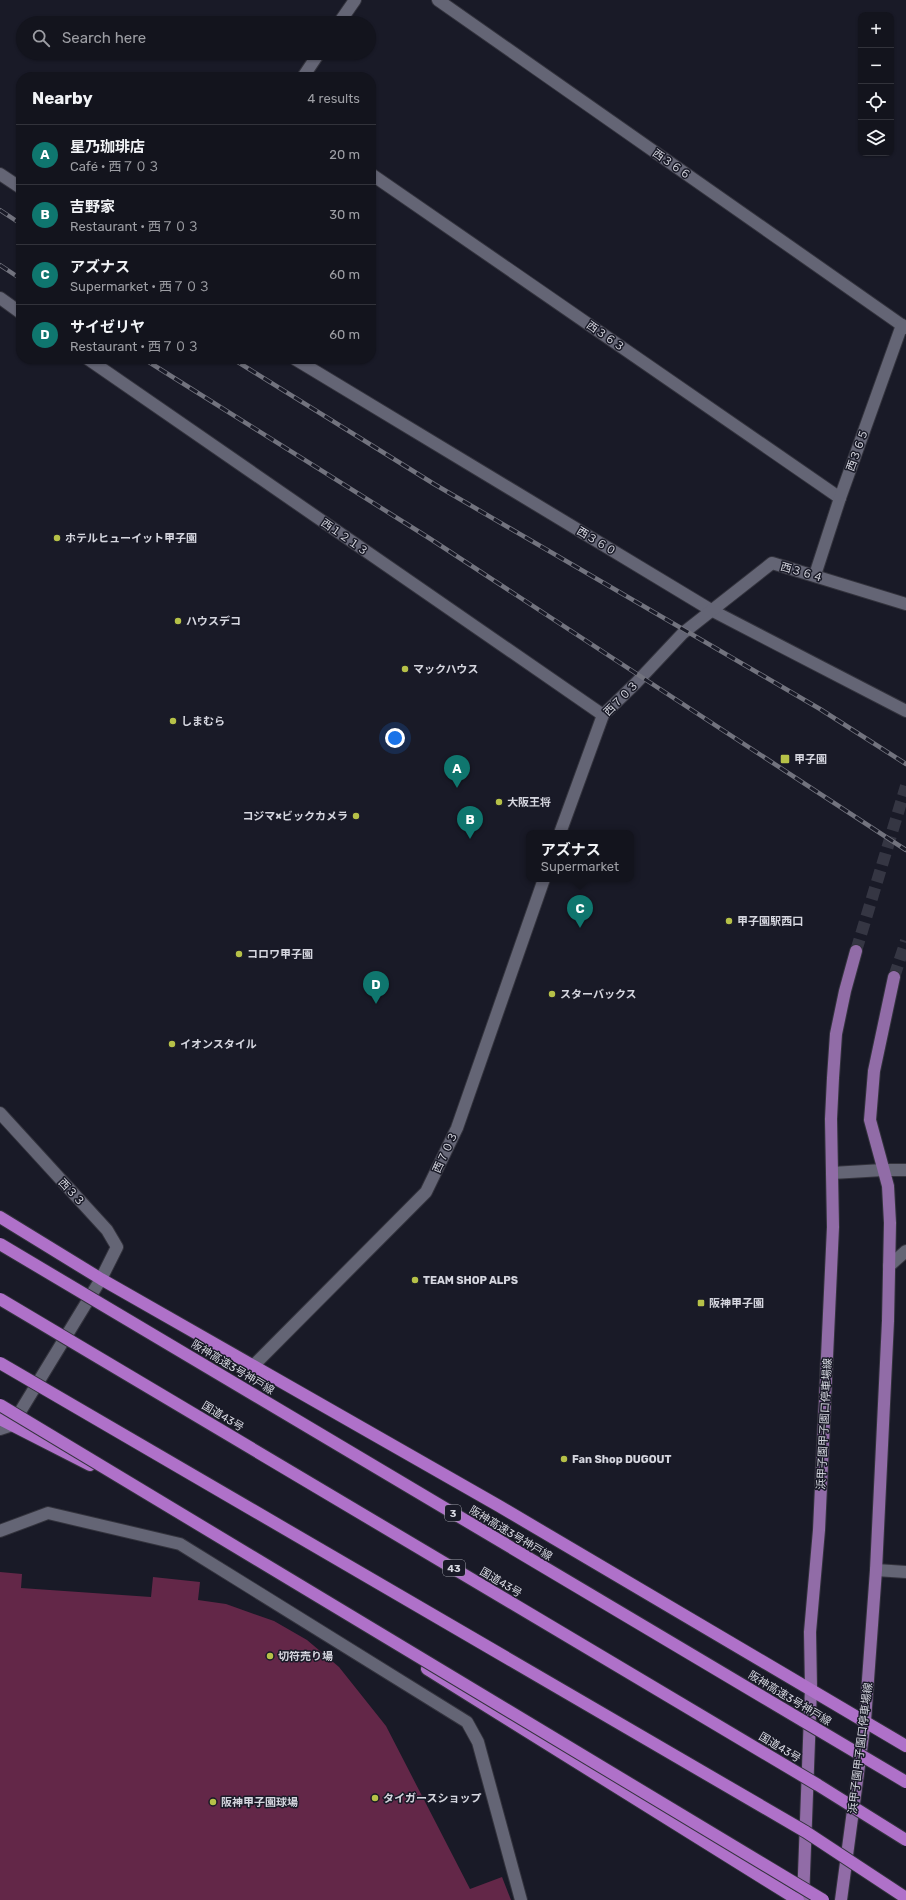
<!DOCTYPE html>
<html lang="en">
<head>
<meta charset="utf-8">
<style>
  :root { --surface:#13141d; --page:#1c1d26; --text:#f1f3f6; --muted:#9d9ea4; --line:#32333b; --accent:#0f766e }
  body { margin:0; font-family:Rubik,"Noto Sans JP",sans-serif; background:var(--page); color:var(--text) }
  .controls { position:absolute; right:12px; top:12px; display:grid; overflow:hidden; border-radius:8px; box-shadow:0 1px 3px #0004 }
  .controls button { width:36px; height:36px; display:grid; place-items:center; padding:0; border:0; border-bottom:1px solid var(--line); background:var(--surface); color:var(--text); font:20px sans-serif }
  .you { position:absolute; left:395px; top:738px; width:14px; height:14px; margin:-10px; border:3px solid #fff; border-radius:50%; background:#1a73e8; box-shadow:0 0 0 6px #1a73e833 }
  .badge { display:grid; place-items:center; width:26px; height:26px; border-radius:50%; background:var(--accent); color:#fff; font-size:13px; font-weight:700 }
  .pin { position:absolute; translate:-50% -33px; filter:drop-shadow(0 1px 2px #0008) }
  .pin::after { content:''; position:absolute; top:21px; width:14px; height:12px; background:inherit; clip-path:polygon(0 0,100% 0,50% 100%) }
  .popup { position:absolute; left:526px; top:830px; width:108px; height:52px; box-sizing:border-box; display:grid; place-content:center; border-radius:8px; background:var(--surface); filter:drop-shadow(0 1px 3px #0005); font-size:13px; white-space:nowrap; color:var(--muted) }
  .popup b { font-size:15px; color:var(--text) }
  .popup::after { content:''; position:absolute; left:50%; top:100%; margin-left:-8px; border:8px solid transparent; border-top-color:var(--surface) }
  .list { margin:0; padding:0; list-style:none }
  h2 { display:flex; justify-content:space-between; align-items:center; height:52px; margin:0; padding:0 16px; font-size:17px }
  h2 small { font-size:13px; font-weight:400; color:var(--muted) }
  .list li { display:grid; grid-template-columns:26px 1fr auto; gap:12px; align-items:center; box-sizing:border-box; height:60px; padding:0 16px; border-top:1px solid var(--line) }
  .list b { display:block; font-size:15px; white-space:nowrap }
  .list p { margin:0; font-size:13px; white-space:nowrap; color:var(--muted) }
  .list em { font-size:13px; font-style:normal; color:var(--muted) }
  .icon { flex:none; width:22px; height:22px; fill:none; stroke:currentColor; stroke-width:2; stroke-linecap:round; stroke-linejoin:round }
  .map { position:relative; flex:none; width:906px; height:1900px; overflow:hidden }
  .search { position:absolute; background:var(--surface); box-shadow:0 1px 3px #0004; left:16px; top:16px; width:360px; height:44px; display:flex; align-items:center; gap:10px; box-sizing:border-box; padding:0 14px; border-radius:22px; color:var(--muted); font-size:15px }
  .panel { position:absolute; background:var(--surface); box-shadow:0 1px 3px #0004; left:16px; top:72px; width:360px; height:292px; border-radius:16px }
  .map>svg:first-child { display:block }
  .green { fill:#632748 }
  .lines { fill:none; stroke-linecap:round; stroke-linejoin:round }
  .major-tunnel { stroke:#353643; stroke-width:12; stroke-dasharray:12 6; stroke-linecap:butt }
  .minor-casing { stroke:#33333d; stroke-width:14 }
  .major-casing { stroke:#33333d; stroke-width:14 }
  .highway-casing { stroke:#33333d; stroke-width:14 }
  .minor { stroke:#646575; stroke-width:12 }
  .major { stroke:#916ca7; stroke-width:12 }
  .highway { stroke:#af71c9; stroke-width:12 }
  .rail-casing { stroke:#72737e; stroke-width:4.5 }
  .rail { stroke:#191a27; stroke-width:3; stroke-dasharray:9; stroke-linecap:butt }
  .highway-bridge-casing { stroke:#33333d; stroke-width:14; stroke-linecap:butt }
  .highway-bridge { stroke:#af71c9; stroke-width:12 }
  .poi-dot { fill:#b6c148; stroke:#191a27; stroke-width:1.5 }
  .labels { text-anchor:middle; stroke-width:3; stroke-linejoin:round; paint-order:stroke }
  .shield { fill:#191a27; stroke:#9d9ea8; stroke-width:1 }
  .shield-label { font-size:10px; font-weight:bold; fill:#d5d6df }
  .street-label { font-size:11px; fill:#d5d6df; stroke:#191a27 }
  .poi-label { font-size:11px; font-weight:bold; fill:#d5d6df; stroke:#191a27; text-anchor:start }
</style>
</head>
<body>
<div class="map">
<svg width="906" height="1900" viewBox="0 0 906 1900">
  <rect width="100%" height="100%" fill="#191a27"/>
  <path class="green" d="M 0,1572 L 22,1574 L 21,1588 L 151,1597 L 153,1577 L 200,1582 L 198,1600 L 226,1604 L 274,1621 L 307,1640 L 339,1667 L 386,1726 L 470,1889 L 502,1877 L 511,1900 L 0,1900 Z"/>
  <g class="lines">
    <g class="major-tunnel">
      <path d="M 856,951 L 906,786"/>
      <path d="M 894,977 L 906,941"/>
    </g>
    <g class="minor-casing">
      <g id="minor">
        <path d="M 438,0 L 906,328"/>
        <path d="M 339,23 L 355,0"/>
        <path d="M 303,77 L 319,53"/>
        <path d="M 0,174 L 21,188"/>
        <path d="M 371,174 L 840,498"/>
        <path d="M 0,298 L 21,313"/>
        <path d="M 88,359 L 603,715"/>
        <path d="M 295,359 L 711,610 L 906,711"/>
        <path d="M 815,575 L 840,498 L 902,325"/>
        <path d="M 560,833 L 603,715 L 636,683 L 683,633 L 772,563 L 906,604"/>
        <path d="M 0,1113 L 107,1230 L 117,1247 L 101,1279 L 12,1425 L 0,1429"/>
        <path d="M 832,1173 L 883,1170 L 906,1170"/>
        <path d="M 889,1266 L 906,1251"/>
        <path d="M 252,1367 L 426,1192 L 457,1128 L 544,879"/>
        <path d="M 0,1531 L 48,1513 L 180,1544 L 467,1722 L 478,1742 L 521,1900"/>
        <path d="M 876,1570 L 906,1572"/>
      </g>
    </g>
    <g class="major-casing">
      <g id="major">
        <path d="M 803,1900 L 811,1688 L 810,1632 L 819,1530 L 833,1227 L 831,1119 L 833,1078 L 836,1034 L 845,991 L 856,951"/>
        <path d="M 841,1900 L 865,1721 L 876,1570 L 888,1321 L 890,1223 L 888,1186 L 870,1120 L 874,1071 L 894,977"/>
      </g>
    </g>
    <g class="highway-casing">
      <g id="highway">
        <path d="M 0,1217 L 101,1279 L 499,1506 L 906,1746"/>
        <path d="M 0,1419 L 90,1465"/>
        <path d="M 427,1669 L 798,1900"/>
      </g>
    </g>
    <use href="#minor" class="minor"/>
    <use href="#major" class="major"/>
    <use href="#highway" class="highway"/>
    <g class="rail-casing">
      <g id="rail">
        <path d="M 0,210 L 21,224"/>
        <path d="M 0,265 L 21,279"/>
        <path d="M 144,359 L 429,538 L 906,850"/>
        <path d="M 233,359 L 434,484 L 820,709 L 906,764"/>
      </g>
    </g>
    <use href="#rail" class="rail"/>
    <g class="highway-bridge-casing">
      <g id="highway-bridge">
        <path d="M 0,1244 L 906,1782"/>
        <path d="M 0,1299 L 818,1785 L 906,1840"/>
        <path d="M 0,1363 L 806,1832 L 906,1898"/>
        <path d="M 0,1405 L 823,1900"/>
      </g>
    </g>
    <use href="#highway-bridge" class="highway-bridge"/>
  </g>
  <g class="poi-dot">
    <circle cx="57" cy="538" r="4"/>
    <circle cx="178" cy="621" r="4"/>
    <circle cx="405" cy="669" r="4"/>
    <circle cx="173" cy="721" r="4"/>
    <rect x="780" y="754" width="10" height="10" rx="2"/>
    <circle cx="499" cy="802" r="4"/>
    <circle cx="356" cy="816" r="4"/>
    <circle cx="729" cy="921" r="4"/>
    <circle cx="239" cy="954" r="4"/>
    <circle cx="552" cy="994" r="4"/>
    <circle cx="172" cy="1044" r="4"/>
    <circle cx="415" cy="1280" r="4"/>
    <rect x="697" y="1299" width="8" height="8" rx="2"/>
    <circle cx="564" cy="1459" r="4"/>
    <circle cx="270" cy="1656" r="4"/>
    <circle cx="375" cy="1798" r="4"/>
    <circle cx="213" cy="1802" r="4"/>
  </g>
  <g class="labels">
    <g class="shield">
      <rect x="445" y="1505" width="16" height="16" rx="3"/>
      <rect x="443" y="1560" width="22" height="16" rx="3"/>
    </g>
    <g class="shield-label">
      <text x="453" y="1517">3</text>
      <text x="454" y="1572">43</text>
    </g>
    <g class="street-label">
      <text transform="translate(672 164) rotate(35)" y="4">西３６６</text>
      <text transform="translate(606 336) rotate(35)" y="4">西３６３</text>
      <text transform="translate(857 450) rotate(-70)" y="4">西３６５</text>
      <text transform="translate(345 537) rotate(35)" y="4">西１２１３</text>
      <text transform="translate(597 541) rotate(31)" y="4">西３６０</text>
      <text transform="translate(802 572) rotate(16)" y="4">西３６４</text>
      <text transform="translate(621 698) rotate(-45)" y="4">西７０３</text>
      <text transform="translate(445 1152) rotate(-65)" y="4">西７０３</text>
      <text transform="translate(72 1192) rotate(47)" y="4">西３３</text>
      <text transform="translate(233 1367) rotate(31)" y="4">阪神高速3号神戸線</text>
      <text transform="translate(223 1416) rotate(31)" y="4">国道43号</text>
      <text transform="translate(824 1424) rotate(-87)" y="4">浜甲子園甲子園口停車場線</text>
      <text transform="translate(511 1533) rotate(31)" y="4">阪神高速3号神戸線</text>
      <text transform="translate(501 1582) rotate(31)" y="4">国道43号</text>
      <text transform="translate(790 1698) rotate(31)" y="4">阪神高速3号神戸線</text>
      <text transform="translate(780 1747) rotate(31)" y="4">国道43号</text>
      <text transform="translate(860 1748) rotate(-83)" y="4">浜甲子園甲子園口停車場線</text>
    </g>
    <g class="poi-label">
      <text x="65" y="542">ホテルヒューイット甲子園</text>
      <text x="186" y="625">ハウスデコ</text>
      <text x="413" y="673">マックハウス</text>
      <text x="181" y="725">しまむら</text>
      <text x="794" y="763">甲子園</text>
      <text x="507" y="806">大阪王将</text>
      <text x="348" y="820" text-anchor="end">コジマ×ビックカメラ</text>
      <text x="737" y="925">甲子園駅西口</text>
      <text x="247" y="958">コロワ甲子園</text>
      <text x="560" y="998">スターバックス</text>
      <text x="180" y="1048">イオンスタイル</text>
      <text x="423" y="1284">TEAM SHOP ALPS</text>
      <text x="709" y="1307">阪神甲子園</text>
      <text x="572" y="1463">Fan Shop DUGOUT</text>
      <text x="278" y="1660">切符売り場</text>
      <text x="383" y="1802">タイガースショップ</text>
      <text x="221" y="1806">阪神甲子園球場</text>
    </g>
  </g>
</svg>
<div class="controls">
<button>+</button>
<button>−</button>
<button><svg class="icon" aria-label="locate" viewBox="0 0 24 24"><circle cx="12" cy="12" r="6"/><path d="M12 2v4M12 18v4M2 12h4M18 12h4"/></svg></button>
<button><svg class="icon" aria-label="layers" viewBox="0 0 24 24"><path d="M12 4l9 5-9 5-9-5zM3 14l9 5 9-5"/></svg></button>
</div>
<div class="you"></div>
<div class="pin badge" style="left:457px;top:788px">A</div>
<div class="pin badge" style="left:470px;top:839px">B</div>
<div class="pin badge" style="left:580px;top:928px">C</div>
<div class="popup"><b>アズナス</b>Supermarket</div>
<div class="pin badge" style="left:376px;top:1004px">D</div>
<div class="search"><svg class="icon" aria-label="search" viewBox="0 0 24 24"><circle cx="10" cy="10" r="6"/><path d="M15 15l6 6"/></svg>Search here</div>
<section class="panel">
<h2>Nearby<small>4 results</small></h2>
<ul class="list">
<li><span class="badge">A</span><div><b>星乃珈琲店</b><p>Café · 西７０３</p></div><em>20 m</em></li>
<li><span class="badge">B</span><div><b>吉野家</b><p>Restaurant · 西７０３</p></div><em>30 m</em></li>
<li><span class="badge">C</span><div><b>アズナス</b><p>Supermarket · 西７０３</p></div><em>60 m</em></li>
<li><span class="badge">D</span><div><b>サイゼリヤ</b><p>Restaurant · 西７０３</p></div><em>60 m</em></li>
</ul>
</section>
</div>
</body>
</html>
